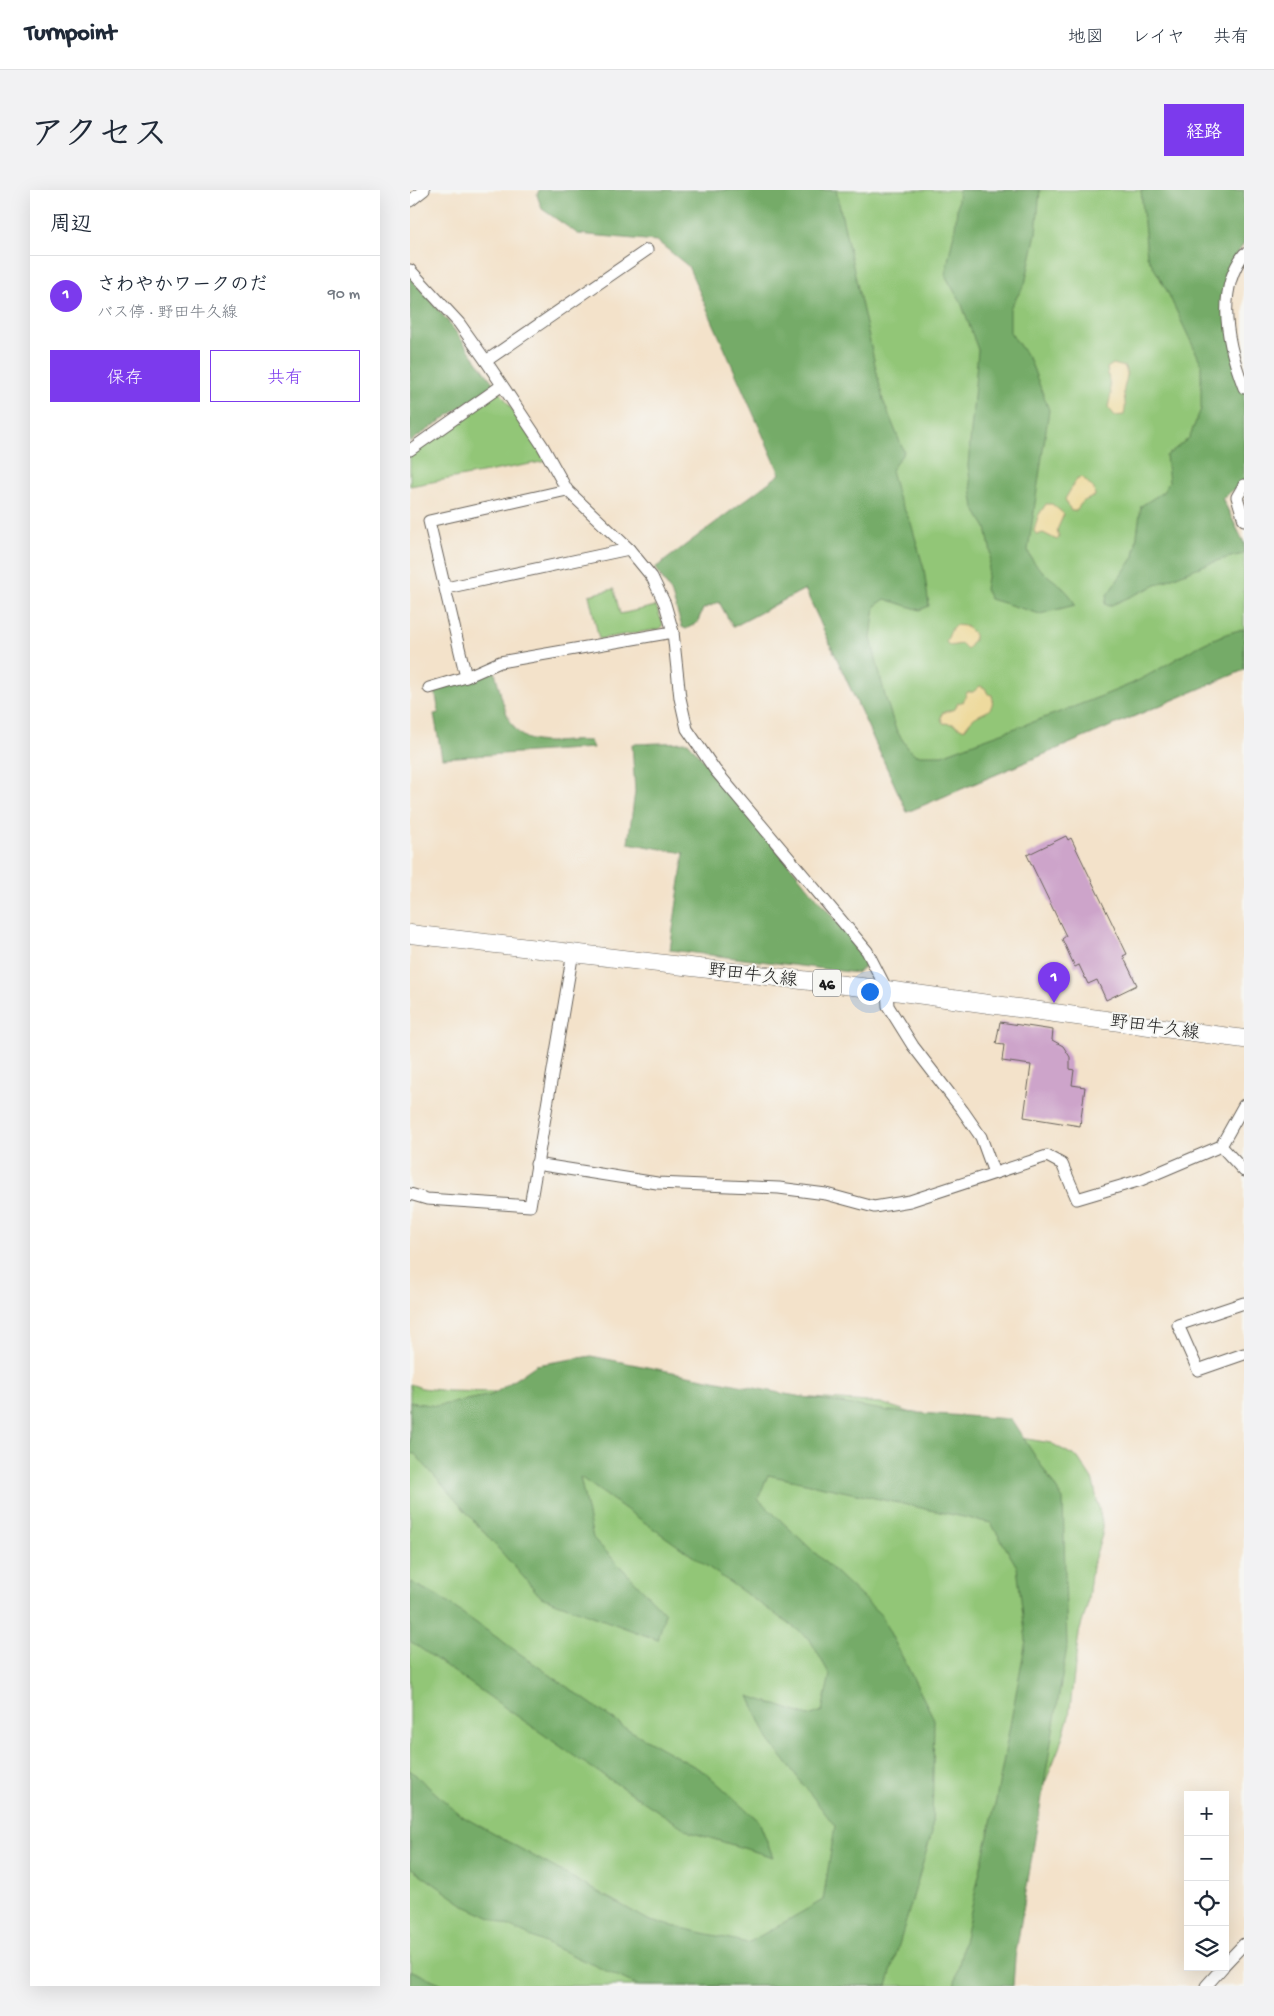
<!DOCTYPE html>
<html lang="ja">
<head>
<meta charset="utf-8">
<style>
  :root { --surface:#fff; --page:#f2f2f3; --text:#1f2937; --muted:#747a83; --line:#e0e1e3; --accent:#7c3aed }
  body { margin:0; font-family:"Gochi Hand","Klee One",sans-serif; background:var(--page); color:var(--text) }
  .controls { position:absolute; right:15px; bottom:15px; display:grid; overflow:hidden; border-radius:0px; box-shadow:0 5px 20px #0002 }
  .controls button { width:45px; height:45px; display:grid; place-items:center; padding:0; border:0; border-bottom:1px solid var(--line); background:var(--surface); color:var(--text); font:25px sans-serif }
  .you { position:absolute; left:459px; top:801px; width:18px; height:18px; margin:-12px; border:4px solid #fff; border-radius:50%; background:#1a73e8; box-shadow:0 0 0 8px #1a73e833 }
  .badge { display:grid; place-items:center; width:32px; height:32px; border-radius:50%; background:var(--accent); color:#fff; font-size:16px; font-weight:700 }
  .pin { position:absolute; translate:-50% -41px; filter:drop-shadow(0 1px 2px #0008) }
  .pin::after { content:''; position:absolute; top:26px; width:18px; height:15px; background:inherit; clip-path:polygon(0 0,100% 0,50% 100%) }
  .list { margin:0; padding:0; list-style:none }
  h2 { display:flex; justify-content:space-between; align-items:center; height:65px; margin:0; padding:0 20px; font-size:21px }
  h2 small { font-size:16px; font-weight:400; color:var(--muted) }
  .list li { display:grid; grid-template-columns:32px 1fr auto; gap:15px; align-items:center; box-sizing:border-box; height:80px; padding:0 20px; border-top:1px solid var(--line) }
  .list b { display:block; font-size:19px; white-space:nowrap }
  .list p { margin:0; font-size:16px; white-space:nowrap; color:var(--muted) }
  .list em { font-size:16px; font-style:normal; color:var(--muted) }
  .actions { display:flex; gap:10px; padding:15px 20px }
  .actions a { flex:1; padding:11px 0; border:1px solid var(--accent); border-radius:0px; text-align:center; font-size:18px; color:var(--accent) }
  .actions .main { background:var(--accent); color:#fff }
  .icon { flex:none; width:28px; height:28px; fill:none; stroke:currentColor; stroke-width:2; stroke-linecap:round; stroke-linejoin:round }
  .map { position:relative; flex:none; width:834px; height:1796px; overflow:hidden; border-radius:0px }
  header { display:flex; align-items:center; gap:30px; box-sizing:border-box; height:70px; padding:0 25px; background:var(--surface); border-bottom:1px solid var(--line) }
  header strong { font-size:24px }
  nav { display:flex; gap:28px; margin-inline-start:auto; font-size:18px }
  .intro { display:flex; align-items:center; justify-content:space-between; box-sizing:border-box; height:120px; padding:0 30px }
  h1 { margin:0; font-size:35px }
  .button { padding:12px 22px; border-radius:0px; background:var(--accent); color:#fff; font-size:18px; font-weight:700 }
  main { display:flex; gap:30px; padding:0 30px }
  aside { flex:1; background:var(--surface); border-radius:0px; box-shadow:0 5px 20px #0002 }
  .map>svg:first-child { display:block }
  .green { fill:#92c677; stroke:#57714a }
  .forest { fill:#75ab68; stroke:#486442 }
  .sand { fill:#eeda9e; stroke:#857b5d }
  .building { fill:#cda4ca }
  .lines { fill:none; stroke-linecap:round; stroke-linejoin:round }
  .street-casing { stroke:#676159; stroke-width:13 }
  .primary-casing { stroke:#676159; stroke-width:19 }
  .street { stroke:#fff; stroke-width:11 }
  .primary { stroke:#fff; stroke-width:18 }
  .labels { text-anchor:middle; stroke-width:4; stroke-linejoin:round; paint-order:stroke }
  .shield { fill:#f6f6f2; stroke:#5d5d5c; stroke-width:1 }
  .shield-label { font-size:16px; font-weight:bold; fill:#1c1c1c }
  .street-label { font-size:18px; fill:#1c1c1c; stroke:#f6f6f2 }
</style>
</head>
<body>
<header>
<strong>Turnpoint</strong>
<nav><a>地図</a><a>レイヤ</a><a>共有</a></nav>
</header>
<div class="intro"><h1>アクセス</h1><a class="button">経路</a></div>
<main>
<aside>
<h2>周辺<small></small></h2>
<ul class="list">
<li><span class="badge">1</span><div><b>さわやかワークのだ</b><p>バス停 · 野田牛久線</p></div><em>90 m</em></li>
</ul>
<div class="actions"><a class="main">保存</a><a>共有</a></div>
</aside>
<div class="map">
<svg width="834" height="1796" viewBox="0 0 834 1796">
  <rect width="100%" height="100%" fill="#f6f6f2"/>
  <filter id="ink" filterUnits="userSpaceOnUse"><feTurbulence type="fractalNoise" baseFrequency=".02" numOctaves="2"/><feDisplacementMap in="SourceGraphic" scale="10" xChannelSelector="R" yChannelSelector="G"/><feConvolveMatrix kernelMatrix="1 2 1 2 8 2 1 2 1" color-interpolation-filters="sRGB"/></filter>
  <filter id="wash" filterUnits="userSpaceOnUse"><feTurbulence type="fractalNoise" baseFrequency=".0096" numOctaves="4" result="noise"/><feDisplacementMap in="SourceGraphic" scale="20" xChannelSelector="R" yChannelSelector="G"/><feGaussianBlur stdDeviation="1.12" result="paint"/><feColorMatrix in="noise" values="0 0 0 0 0 0 0 0 0 0 0 0 0 0 0 0 0 1.4 0 .05"/><feComposite in="paint" operator="in"/></filter>
  <g filter="url(#wash)">
    <rect width="100%" height="100%" fill="#f3e2ca"/>
    <g class="green">
      <path d="M 339,0 L 834,0 L 831,57 L 818,79 L 813,108 L 834,292 L 812,308 L 834,353 L 834,480 L 497,622 L 395,399 L 323,437 L 309,412 L 293,419 L 287,433 L 268,379 L 441,261 Z"/>
      <path d="M 89,200 L 137,271 L 0,296 L 0,261 Z"/>
      <path d="M 204,399 L 210,424 L 246,416 L 253,434 L 250,439 L 189,449 L 179,405 Z"/>
      <path d="M 0,1194 L 12,1198 L 38,1201 L 216,1205 L 362,1205 L 471,1213 L 545,1237 L 641,1253 L 668,1268 L 683,1291 L 692,1333 L 692,1345 L 682,1377 L 677,1417 L 669,1443 L 659,1526 L 649,1558 L 593,1698 L 560,1796 L 0,1796 Z"/>
    </g>
    <g class="forest">
      <path d="M 129,0 L 426,0 L 473,210 L 494,262 L 481,280 L 488,307 L 501,333 L 514,379 L 519,416 L 510,420 L 475,409 L 465,416 L 461,448 L 475,506 L 486,540 L 498,558 L 506,565 L 532,565 C 592,542 654,522 714,497 C 755,480 790,448 834,439 L 834,480 L 497,622 L 395,399 L 323,437 L 309,412 L 293,419 L 287,433 L 276,439 L 272,437 L 261,402 L 245,378 L 370,284 L 278,76 L 247,51 L 168,44 L 132,19 L 127,5 Z"/>
      <path d="M 549,0 L 630,0 L 626,43 L 615,94 L 600,118 L 600,142 L 620,170 L 639,220 L 618,360 C 624,384 657,392 665,415 L 630,424 L 580,409 L 575,399 L 581,363 L 576,338 L 564,318 L 558,276 L 568,160 L 552,115 L 535,85 L 545,38 Z"/>
      <path d="M 731,0 L 834,0 L 834,53 L 818,79 L 813,108 L 834,187 L 834,292 L 812,308 L 834,353 L 834,364 C 788,373 742,398 699,416 L 695,414 L 697,405 L 724,367 L 731,316 L 753,302 L 759,292 L 756,266 L 779,248 L 791,219 L 791,173 L 756,99 L 737,66 Z"/>
      <path d="M 0,87 L 37,130 L 84,194 L 0,252 Z"/>
      <path d="M 84,479 C 92,503 95,547 126,551 C 143,554 162,549 180,551 L 183,558 L 32,568 L 24,524 L 29,523 L 25,500 Z"/>
      <path d="M 278,552 L 449,759 L 457,774 L 447,783 L 260,760 L 274,663 L 218,653 L 225,602 L 222,554 Z"/>
      <path d="M 181,1166 L 375,1204 L 479,1221 L 601,1229 L 653,1309 L 657,1457 L 605,1768 L 603,1796 L 544,1796 L 586,1610 L 616,1450 L 607,1377 L 581,1333 L 358,1285 L 348,1309 L 471,1425 L 524,1529 L 522,1642 L 477,1796 L 229,1796 L 57,1717 L 0,1677 L 0,1580 L 50,1625 L 240,1731 L 338,1753 L 413,1710 L 425,1636 L 358,1549 L 339,1506 L 399,1526 L 412,1521 L 420,1485 L 399,1448 L 170,1287 L 183,1348 L 255,1423 L 248,1450 L 131,1407 L 5,1264 L 0,1263 L 0,1212 L 27,1216 L 82,1205 L 126,1175 Z"/>
      <path d="M 0,1392 L 28,1406 L 214,1537 L 296,1583 L 349,1631 L 363,1667 L 280,1642 L 167,1568 L 0,1451 Z"/>
      <path d="M 0,1780 L 37,1796 L 0,1796 Z"/>
    </g>
    <g class="sand">
      <path d="M 703,174 L 715,177 C 720,190 712,195 714,205 C 715,213 716,217 714,225 L 705,226 L 698,217 L 701,204 L 697,178 Z"/>
      <path d="M 672,287 L 684,299 L 685,306 L 672,312 L 666,321 L 661,321 L 655,309 L 667,289 Z"/>
      <path d="M 636,314 L 642,314 L 654,324 L 647,340 L 649,348 L 647,350 L 633,343 L 627,345 L 624,341 L 628,326 Z"/>
      <path d="M 545,435 L 555,436 L 564,443 L 565,448 L 557,460 L 551,454 L 540,456 L 536,452 L 542,438 Z"/>
      <path d="M 570,496 L 575,498 L 578,504 L 582,505 C 585,523 574,521 564,528 C 560,531 557,536 554,540 L 543,534 L 533,533 L 531,528 L 532,523 L 545,519 L 548,513 L 553,512 L 557,502 L 563,502 Z"/>
    </g>
    <g id="blocks">
      <g class="building">
        <path d="M 656,646 L 658,650 L 661,648 L 717,764 L 713,766 L 727,795 L 696,810 L 687,790 L 678,794 L 669,775 L 665,777 L 652,749 L 656,746 L 617,665 Z"/>
        <path d="M 590,832 L 643,840 L 642,850 L 653,856 L 660,867 L 660,879 L 664,880 L 662,895 L 675,897 L 670,936 L 614,927 L 621,875 L 592,871 L 594,855 L 586,854 Z"/>
      </g>
    </g>
  </g>
  <g filter="url(#ink)">
    <use href="#blocks" fill-opacity="0" stroke="#676159" stroke-width="1"/>
    <g class="lines">
      <g class="street-casing">
        <g id="street">
          <path d="M 0,11 L 14,0"/>
          <path d="M 834,64 C 805,102 818,157 834,198"/>
          <path d="M 0,80 L 49,133 L 76,171 L 132,255 L 157,300 L 219,359 L 242,387 L 255,414 L 263,442 L 270,508 L 277,539 L 305,580 L 457,761 L 477,800 L 478,816 L 503,856 L 553,921 L 571,947 L 584,983"/>
          <path d="M 76,171 L 237,60"/>
          <path d="M 0,260 L 91,196"/>
          <path d="M 834,295 L 827,307 L 834,330"/>
          <path d="M 36,398 L 219,359"/>
          <path d="M 56,487 L 19,331 L 157,300"/>
          <path d="M 19,498 L 56,487 L 90,472 L 263,442"/>
          <path d="M 811,956 L 834,981"/>
          <path d="M 126,974 L 247,993 L 369,998 L 416,1004 L 464,1017 L 500,1011 L 637,966 L 652,974 L 667,1009 L 731,990 L 811,956 L 834,915"/>
          <path d="M 0,1004 L 17,1009 L 120,1016 L 163,762"/>
          <path d="M 834,1113 L 768,1135 L 788,1180 L 834,1164"/>
          <path d="M 815,1774 L 834,1754"/>
          <path d="M 796,1796 L 813,1777"/>
        </g>
      </g>
      <g class="primary-casing">
        <path id="primary" d="M 0,744 L 477,800 L 834,849"/>
      </g>
      <use href="#street" class="street"/>
      <use href="#primary" class="primary"/>
    </g>
  </g>
  <g class="labels">
    <rect class="shield" x="403" y="779.5" width="28" height="27" rx="4"/>
    <g class="shield-label">
      <text x="417" y="799">46</text>
    </g>
    <g class="street-label">
      <text transform="translate(343 784) rotate(7)" y="6">野田牛久線</text>
      <text transform="translate(745 836) rotate(8)" y="6">野田牛久線</text>
    </g>
  </g>
</svg>
<div class="controls">
<button>+</button>
<button>−</button>
<button><svg class="icon" aria-label="locate" viewBox="0 0 24 24"><circle cx="12" cy="12" r="6"/><path d="M12 2v4M12 18v4M2 12h4M18 12h4"/></svg></button>
<button><svg class="icon" aria-label="layers" viewBox="0 0 24 24"><path d="M12 4l9 5-9 5-9-5zM3 14l9 5 9-5"/></svg></button>
</div>
<div class="you"></div>
<div class="pin badge" style="left:644px;top:813px">1</div>
</div>
</main>
</body>
</html>
